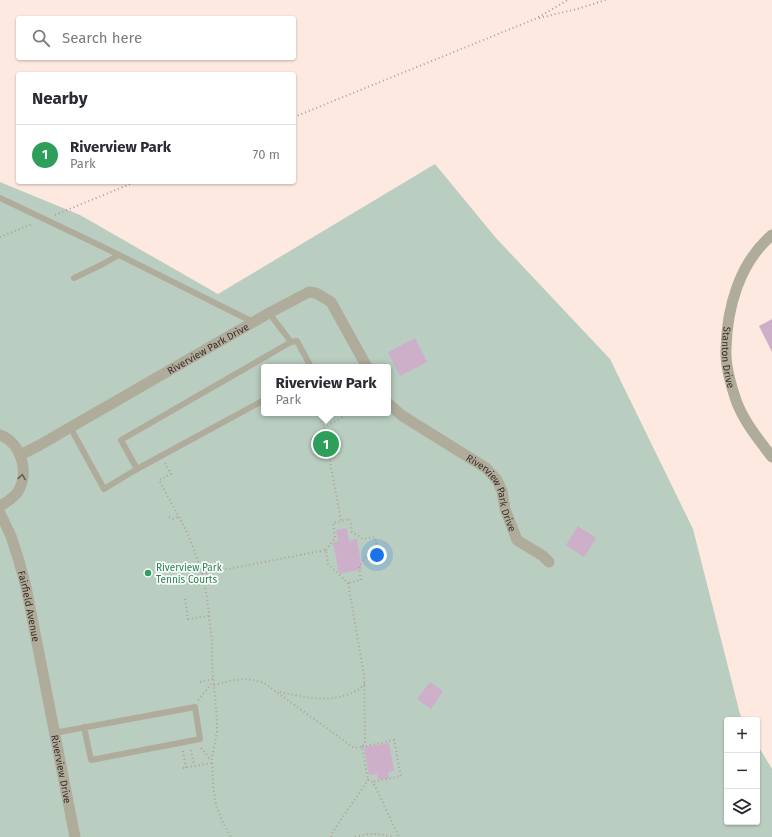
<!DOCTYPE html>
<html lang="en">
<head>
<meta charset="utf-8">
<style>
  :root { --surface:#fff; --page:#f2f2f3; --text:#2b2b33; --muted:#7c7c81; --line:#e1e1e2; --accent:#0b8043 }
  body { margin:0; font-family:"Fira Sans",sans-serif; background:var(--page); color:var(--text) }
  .controls { position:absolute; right:12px; bottom:12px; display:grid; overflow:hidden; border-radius:4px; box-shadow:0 1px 3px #0004 }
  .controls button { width:36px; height:36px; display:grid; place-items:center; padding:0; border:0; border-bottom:1px solid var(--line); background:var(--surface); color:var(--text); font:20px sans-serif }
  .you { position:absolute; left:377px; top:555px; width:14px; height:14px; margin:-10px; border:3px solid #fff; border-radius:50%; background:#1a73e8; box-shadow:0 0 0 6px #1a73e833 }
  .badge { display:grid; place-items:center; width:26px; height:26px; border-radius:50%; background:var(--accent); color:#fff; font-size:13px; font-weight:700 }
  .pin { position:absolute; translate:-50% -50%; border:2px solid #fff; box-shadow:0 1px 4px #0006 }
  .popup { position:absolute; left:261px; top:364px; width:130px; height:52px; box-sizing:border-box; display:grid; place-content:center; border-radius:4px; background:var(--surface); filter:drop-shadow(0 1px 3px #0005); font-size:13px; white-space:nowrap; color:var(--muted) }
  .popup b { font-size:15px; color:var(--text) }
  .popup::after { content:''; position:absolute; left:50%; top:100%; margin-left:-8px; border:8px solid transparent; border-top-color:var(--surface) }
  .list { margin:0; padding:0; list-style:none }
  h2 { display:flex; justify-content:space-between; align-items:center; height:52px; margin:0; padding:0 16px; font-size:17px }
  h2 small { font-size:13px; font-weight:400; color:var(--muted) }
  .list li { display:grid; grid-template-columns:26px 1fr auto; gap:12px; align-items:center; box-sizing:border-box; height:60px; padding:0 16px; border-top:1px solid var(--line) }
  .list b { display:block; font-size:15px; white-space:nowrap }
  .list p { margin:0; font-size:13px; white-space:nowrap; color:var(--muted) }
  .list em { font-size:13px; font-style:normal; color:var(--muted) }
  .icon { flex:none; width:22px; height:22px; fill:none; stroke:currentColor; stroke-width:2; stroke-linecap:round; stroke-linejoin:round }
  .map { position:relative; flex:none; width:772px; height:837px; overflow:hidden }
  .search { position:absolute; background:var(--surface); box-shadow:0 1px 3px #0004; left:16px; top:16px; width:280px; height:44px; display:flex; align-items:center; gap:10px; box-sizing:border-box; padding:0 14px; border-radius:4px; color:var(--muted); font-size:15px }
  .panel { position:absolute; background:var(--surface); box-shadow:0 1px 3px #0004; left:16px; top:72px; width:280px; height:112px; border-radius:4px }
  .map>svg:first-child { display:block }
  .green { fill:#b9cec0; fill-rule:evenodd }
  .building { fill:#cdafc9 }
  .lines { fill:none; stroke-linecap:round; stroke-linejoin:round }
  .path { stroke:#b1a098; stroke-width:2; stroke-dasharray:1 3; stroke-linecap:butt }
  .service { stroke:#b0ac9c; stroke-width:6 }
  .minor { stroke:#b0ac9c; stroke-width:11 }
  .oneway { stroke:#696056 }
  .leisure-dot { fill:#2e9e5b; stroke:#fbfbfb; stroke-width:1.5 }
  .labels { text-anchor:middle; stroke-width:3.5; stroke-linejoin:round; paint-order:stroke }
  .street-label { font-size:10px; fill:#3a2e28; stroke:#fbfbfb }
  .leisure-label { font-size:10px; fill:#27864d; stroke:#fbfbfb; text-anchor:start }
</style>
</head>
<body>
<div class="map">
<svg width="772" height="837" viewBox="0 0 772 837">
  <rect width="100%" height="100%" fill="#fde9e0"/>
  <path class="green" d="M 435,164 L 496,238 L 610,359 L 693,529 L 740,714 L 743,720 L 727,720 L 727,822 L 757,822 L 757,744 L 772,769 L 772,837 L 0,837 L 0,182 L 80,215 L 218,294 ZM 264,367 L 388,367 L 388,413 L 264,413 Z"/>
  <g class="building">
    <path d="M 772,319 L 772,352 L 759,326 Z"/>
    <path d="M 415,338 L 427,362 L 400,376 L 388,352 Z"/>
    <path d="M 578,526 L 596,538 L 584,557 L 566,545 Z"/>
    <path d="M 347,528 L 349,541 L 357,539 L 362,569 L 339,574 L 333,542 L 338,541 L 336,530 Z"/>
    <path d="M 430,682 L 443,691 L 431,709 L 417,699 Z"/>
    <path d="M 389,743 L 394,771 L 388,772 L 389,778 L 378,780 L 377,774 L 369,775 L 364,747 Z"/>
  </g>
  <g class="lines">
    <g class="path">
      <path d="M 539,18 L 577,9 L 606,0"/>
      <path d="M 294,117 L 535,19 L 568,0"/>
      <path d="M 55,215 L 135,182"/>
      <path d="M 0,237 L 32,224"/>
      <path d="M 321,413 L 341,521"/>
      <path d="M 324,428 L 349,413"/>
      <path d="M 311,440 L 336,436"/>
      <path d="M 165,463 L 171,474 L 159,480 L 187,532 L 193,547 L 202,574 L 207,597 L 212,642 L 212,664 L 217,721 L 217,732 L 212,757 L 213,786 L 216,805 L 223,823 L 231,837"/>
      <path d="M 169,517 L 174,519 L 179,516"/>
      <path d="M 326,550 L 335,538 L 333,523 L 350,519 L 352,532 L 363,539 L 375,537 L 378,554 L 364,558 L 359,567 L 361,580 L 348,583"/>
      <path d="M 202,574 L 326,550 L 328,564 L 348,583 L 364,675 L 365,742 L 362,747"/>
      <path d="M 185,599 L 188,619 L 210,616"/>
      <path d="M 200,682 L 213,679"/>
      <path d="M 214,685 C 233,680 245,676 264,683 L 354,748 L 362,747 L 368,780"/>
      <path d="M 280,692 C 308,698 341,706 365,684"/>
      <path d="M 198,700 L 213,682"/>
      <path d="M 362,747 L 394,740 L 401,776 L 373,782"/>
      <path d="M 201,748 L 211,760"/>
      <path d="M 191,750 L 194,766"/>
      <path d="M 183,751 L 186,768"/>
      <path d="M 183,768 L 212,763"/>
      <path d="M 331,837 L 332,833 L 368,780 L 373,782 L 399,837"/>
      <path d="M 355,837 C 370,833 377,833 392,837"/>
    </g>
    <g class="service">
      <path d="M 0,198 L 103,247 L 253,322"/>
      <path d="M 74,278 L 101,265 L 119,255"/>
      <path d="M 269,313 L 291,342"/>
      <path d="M 264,400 L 137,469 L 121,440 L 291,342 L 297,341 L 311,367"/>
      <path d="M 70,427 L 104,489 L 137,469"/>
      <path d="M 54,733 L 195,707 L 200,739 L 91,760 L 84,727"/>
    </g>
    <g class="minor">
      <path id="s1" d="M 772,235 C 739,263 727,308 726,349 C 725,367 731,386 737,403 C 745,423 759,440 772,457"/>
      <path id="s2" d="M 388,403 L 401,415 L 486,468 L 497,480 L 502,491 L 505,509 L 517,540 L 543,556 L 549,562"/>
      <path d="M 0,435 C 22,443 30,474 17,493 C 12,499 7,502 0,506"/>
      <path id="s3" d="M 20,455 L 38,446 L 269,313 L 309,292 L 316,293 L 331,302 L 367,367"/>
      <path id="s4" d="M 0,513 L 11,536 L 19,561 L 26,587 L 75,837"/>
    </g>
  </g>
  <defs><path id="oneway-chevron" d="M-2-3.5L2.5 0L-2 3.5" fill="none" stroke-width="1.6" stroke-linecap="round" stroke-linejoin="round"/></defs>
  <use class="oneway" href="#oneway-chevron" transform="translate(22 477) rotate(-81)"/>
  <circle class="leisure-dot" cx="148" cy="573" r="4"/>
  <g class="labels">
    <g class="street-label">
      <text dy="4" stroke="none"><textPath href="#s3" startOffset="216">Riverview Park Drive</textPath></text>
      <text dy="4" stroke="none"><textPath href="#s1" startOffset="135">Stanton Drive</textPath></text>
      <text dy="4" stroke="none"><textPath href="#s2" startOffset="142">Riverview Park Drive</textPath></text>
      <text dy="4" stroke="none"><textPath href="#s4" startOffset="98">Fairfield Avenue</textPath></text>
      <text dy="4" stroke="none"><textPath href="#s4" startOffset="264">Riverview Drive</textPath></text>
    </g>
    <g class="leisure-label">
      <text x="156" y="571">Riverview Park<tspan x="156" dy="12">Tennis Courts</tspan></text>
    </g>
  </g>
</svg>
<div class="controls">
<button>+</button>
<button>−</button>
<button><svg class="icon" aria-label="layers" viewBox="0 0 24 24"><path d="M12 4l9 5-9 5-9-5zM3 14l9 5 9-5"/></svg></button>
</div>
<div class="you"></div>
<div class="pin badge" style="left:326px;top:444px;background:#2e9e5b">1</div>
<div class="popup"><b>Riverview Park</b>Park</div>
<div class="search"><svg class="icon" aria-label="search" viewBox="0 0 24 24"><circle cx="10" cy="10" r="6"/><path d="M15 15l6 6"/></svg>Search here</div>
<section class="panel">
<h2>Nearby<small></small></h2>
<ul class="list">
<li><span class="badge" style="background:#2e9e5b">1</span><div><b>Riverview Park</b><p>Park</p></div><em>70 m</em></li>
</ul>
</section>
</div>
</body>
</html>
